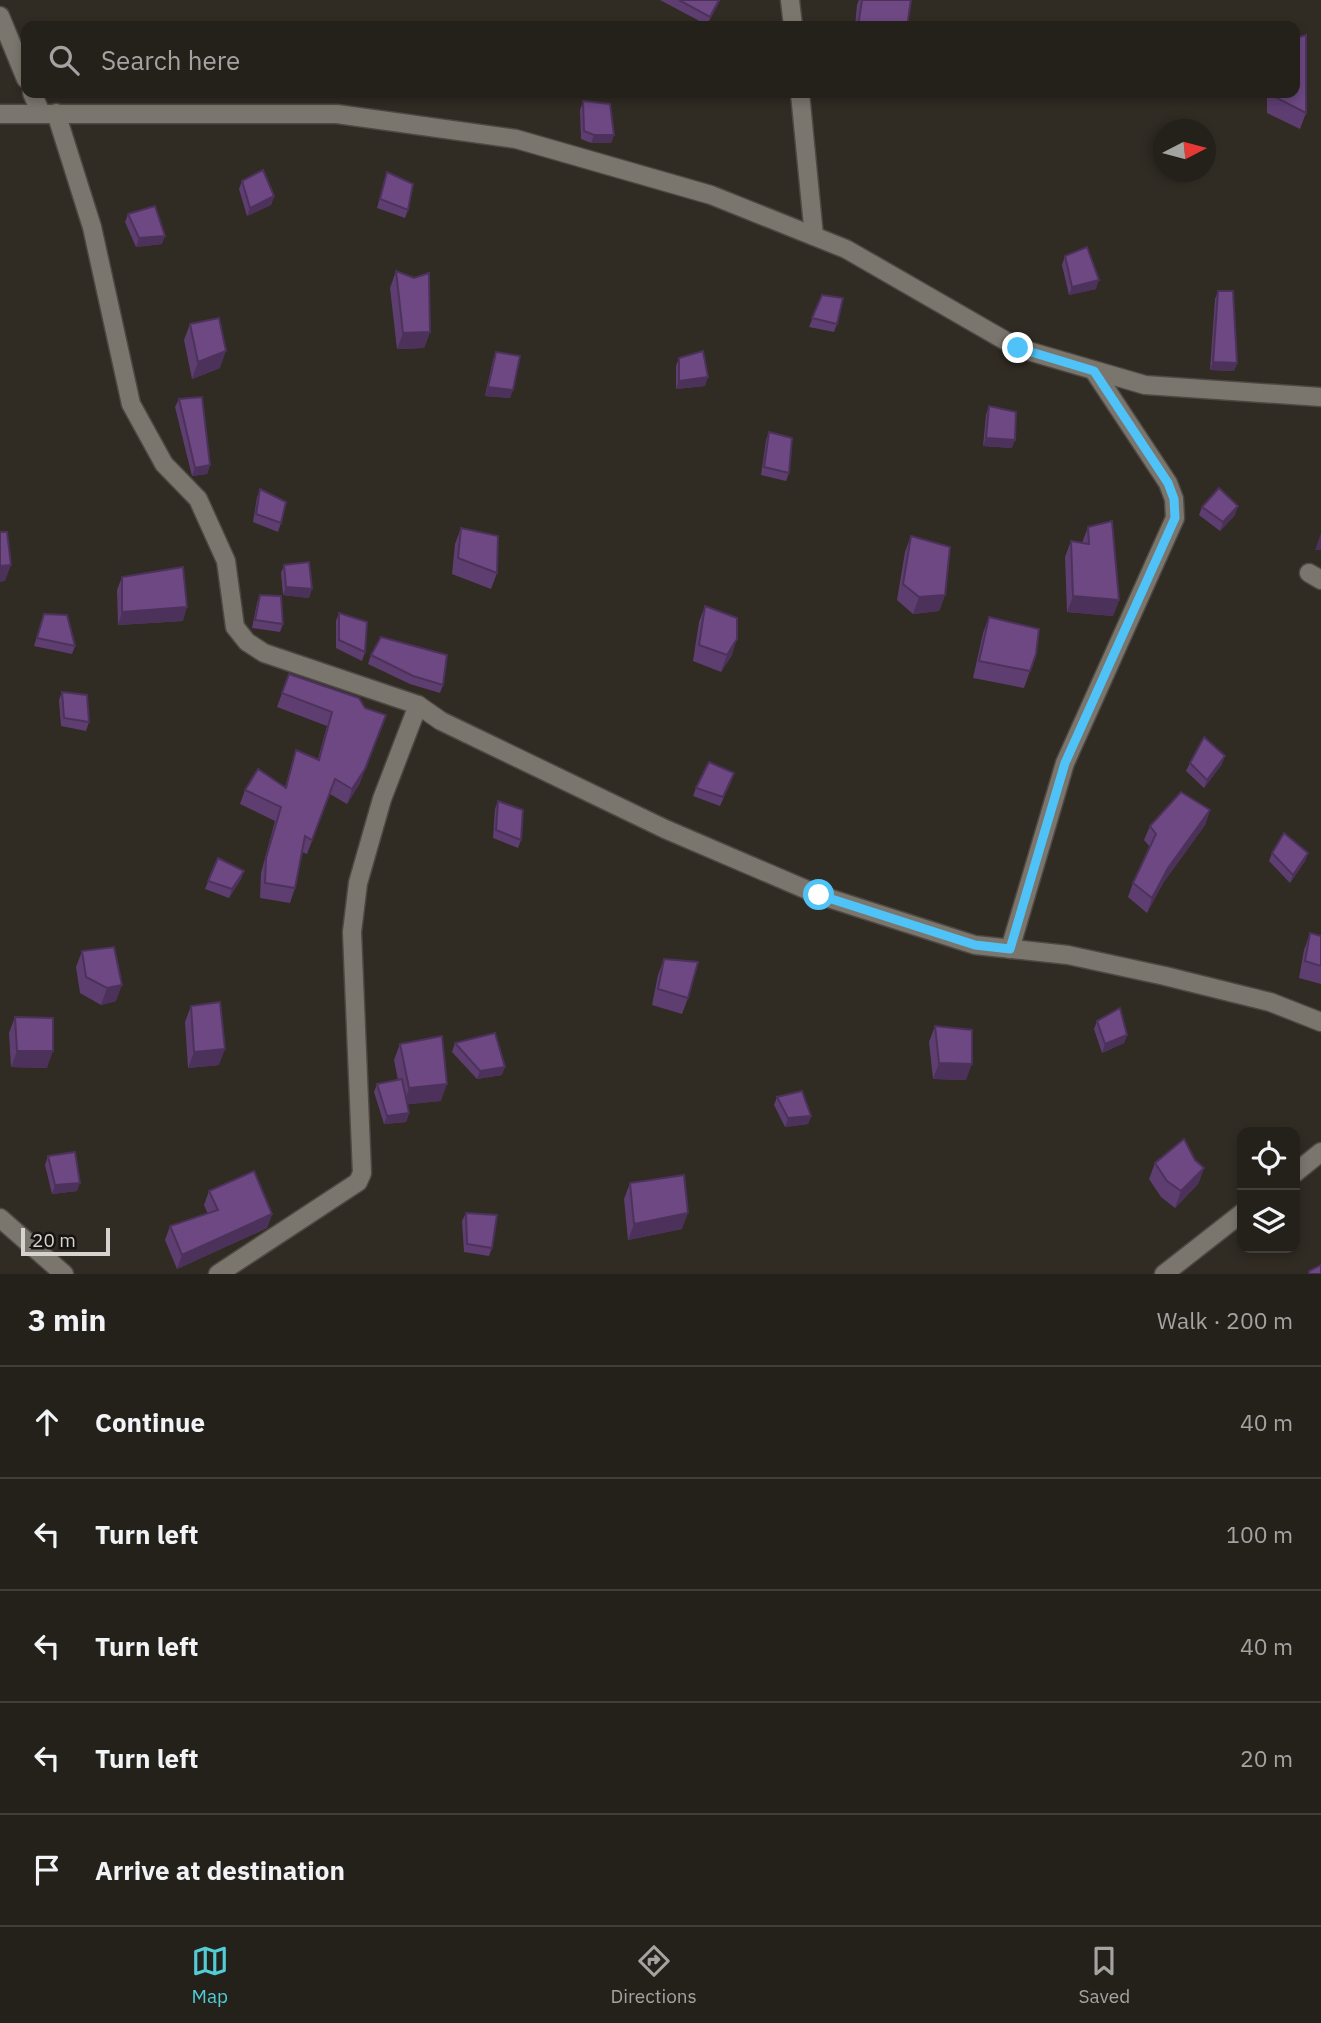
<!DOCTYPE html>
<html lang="en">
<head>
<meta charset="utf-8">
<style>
  :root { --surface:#24201a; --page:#2c2823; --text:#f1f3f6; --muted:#a3a3a2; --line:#413e39; --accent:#52ccd6 }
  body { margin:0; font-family:"IBM Plex Sans",sans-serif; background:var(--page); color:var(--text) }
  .controls { position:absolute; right:21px; bottom:21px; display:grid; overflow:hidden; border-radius:14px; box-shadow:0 4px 10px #0003 }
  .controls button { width:63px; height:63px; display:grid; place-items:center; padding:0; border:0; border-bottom:2px solid var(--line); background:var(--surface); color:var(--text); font:35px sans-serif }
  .compass { position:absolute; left:1153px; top:119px; width:63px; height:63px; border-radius:50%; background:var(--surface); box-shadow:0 4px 10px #0003; rotate:84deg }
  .scale { position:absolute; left:21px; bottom:18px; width:89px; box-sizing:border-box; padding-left:7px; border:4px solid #d6d2ce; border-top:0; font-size:19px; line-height:24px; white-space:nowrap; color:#d6d2ce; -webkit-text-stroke:5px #161410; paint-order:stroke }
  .stop { position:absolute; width:21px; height:21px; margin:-16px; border:5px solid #4fc3f7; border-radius:50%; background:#fff }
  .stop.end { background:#4fc3f7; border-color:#fff; box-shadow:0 2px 7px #0008 }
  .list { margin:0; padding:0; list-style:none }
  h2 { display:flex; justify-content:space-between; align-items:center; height:91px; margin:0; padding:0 28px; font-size:30px }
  h2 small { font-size:23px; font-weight:400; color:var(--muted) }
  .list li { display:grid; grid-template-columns:46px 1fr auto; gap:21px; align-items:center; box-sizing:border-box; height:112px; padding:0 28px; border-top:2px solid var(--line) }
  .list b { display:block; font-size:26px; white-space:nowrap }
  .list em { font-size:23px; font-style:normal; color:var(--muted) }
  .icon { flex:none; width:38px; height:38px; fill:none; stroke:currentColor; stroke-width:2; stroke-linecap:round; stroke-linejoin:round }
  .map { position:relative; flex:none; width:1321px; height:1274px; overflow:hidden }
  .search { position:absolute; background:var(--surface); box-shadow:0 4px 10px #0003; left:21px; right:21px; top:21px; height:77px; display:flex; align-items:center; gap:18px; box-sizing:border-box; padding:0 24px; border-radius:14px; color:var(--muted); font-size:26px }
  .sheet { height:651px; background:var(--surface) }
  nav { display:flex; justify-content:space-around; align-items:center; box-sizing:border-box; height:98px; border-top:2px solid var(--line); background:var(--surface); font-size:19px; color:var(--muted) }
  nav a { display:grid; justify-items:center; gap:4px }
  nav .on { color:var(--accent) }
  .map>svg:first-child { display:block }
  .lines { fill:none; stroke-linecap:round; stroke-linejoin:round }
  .street-casing { stroke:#4d4843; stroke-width:21 }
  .street { stroke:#7b766d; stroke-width:18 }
  .wall { fill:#5e3e70 }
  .shaded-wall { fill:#4c325b }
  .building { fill:#6d4882; stroke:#4c325b; stroke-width:2 }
  .route { stroke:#4fc3f7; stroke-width:9 }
</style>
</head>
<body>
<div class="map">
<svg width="1321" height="1274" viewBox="0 0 1321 1274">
  <rect width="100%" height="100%" fill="#302b23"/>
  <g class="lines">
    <g class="street-casing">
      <g id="street">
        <path d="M 790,0 L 793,26"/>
        <path d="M 0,16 L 26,79"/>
        <path d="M 32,93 L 41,113"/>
        <path d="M 800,93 L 814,236"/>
        <path d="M 56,113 L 92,227 L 131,404 L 164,464 L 198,499 L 226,561 L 235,627 L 247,642 L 264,653 L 418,705 L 441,721 L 665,829 L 819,895 L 975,945 L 1068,955 L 1165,976 L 1270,1002 L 1321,1022"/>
        <path d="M 0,114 L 337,114 L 516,139 L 711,195 L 846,249 L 1018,348 L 1145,385 L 1321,397"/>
        <path d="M 1309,573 L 1321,580"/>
        <path d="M 1010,949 L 1065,763 L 1175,518 L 1174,499 L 1168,483 L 1094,371"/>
        <path d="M 1295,1173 L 1321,1152"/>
        <path d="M 0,1218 L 64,1274"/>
        <path d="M 218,1274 L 358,1182 L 362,1173 L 352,932 L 358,883 L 382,799 L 418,705"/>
        <path d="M 1164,1274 L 1242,1213"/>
      </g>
    </g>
    <use href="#street" class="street"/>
  </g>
  <g class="wall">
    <path d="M 660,0 L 720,0 L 707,25 Z"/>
    <path d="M 859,0 L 911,0 L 907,26 L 855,26 L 857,5 Z"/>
    <path d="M 1267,93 L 1295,93 L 1306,113 L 1300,129 L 1267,113 Z"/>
    <path d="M 583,101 L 614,135 L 611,143 L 591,143 L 581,139 L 580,110 Z"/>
    <path d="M 387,172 L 408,210 L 405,218 L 377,208 Z"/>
    <path d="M 242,181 L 274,196 L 271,205 L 247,216 L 239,189 Z"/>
    <path d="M 128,214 L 162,244 L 136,247 L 125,222 Z"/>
    <path d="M 1065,256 L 1096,289 L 1069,295 L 1062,265 Z"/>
    <path d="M 396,271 L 430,332 L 424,348 L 397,349 L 390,288 Z"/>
    <path d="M 1218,291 L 1237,363 L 1234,371 L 1210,370 L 1215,299 Z"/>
    <path d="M 822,295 L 837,324 L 834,332 L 809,327 Z"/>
    <path d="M 190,324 L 220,368 L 192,379 L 184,340 Z"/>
    <path d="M 496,352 L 510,398 L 485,396 L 493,360 Z"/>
    <path d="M 679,358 L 705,386 L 676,389 L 676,366 Z"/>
    <path d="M 179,399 L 210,465 L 207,474 L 192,476 L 175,407 Z"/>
    <path d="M 989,406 L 1012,448 L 983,446 L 986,415 Z"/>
    <path d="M 769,432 L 789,473 L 786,481 L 761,475 L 766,440 Z"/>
    <path d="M 260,489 L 281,523 L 278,532 L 253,522 L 257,497 Z"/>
    <path d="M 1202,507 L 1235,515 L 1220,531 L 1199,515 Z"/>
    <path d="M 1088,527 L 1119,600 L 1113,616 L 1067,612 L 1065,557 L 1071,541 L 1082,543 Z"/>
    <path d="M 461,528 L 497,573 L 491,589 L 452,574 L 455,544 Z"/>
    <path d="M 911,536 L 945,595 L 939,611 L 913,614 L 897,600 L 905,552 Z"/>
    <path d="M 284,565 L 309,598 L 283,595 L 281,573 Z"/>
    <path d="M 122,577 L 183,621 L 118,625 L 117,590 Z"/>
    <path d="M 260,595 L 283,624 L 280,632 L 252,628 L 257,603 Z"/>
    <path d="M 705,606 L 732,655 L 721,672 L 693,661 L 699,622 Z"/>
    <path d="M 339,613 L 365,652 L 362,661 L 336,648 L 336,621 Z"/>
    <path d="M 44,614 L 75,646 L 72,654 L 34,646 Z"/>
    <path d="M 989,617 L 1036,654 L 1024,688 L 973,678 L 983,633 Z"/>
    <path d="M 371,655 L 443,685 L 440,693 L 410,684 L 368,664 Z"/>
    <path d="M 289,674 L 359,698 L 360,783 L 347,804 L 330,794 L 307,854 L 302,852 L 295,888 L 290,903 L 260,898 L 261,873 L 275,821 L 240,804 L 245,790 L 285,787 L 296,750 L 318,759 L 327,726 L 277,707 Z"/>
    <path d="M 62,692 L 89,722 L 86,731 L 61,726 L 59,700 Z"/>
    <path d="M 1190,763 L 1222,764 L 1204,788 L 1186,771 Z"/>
    <path d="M 731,782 L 720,806 L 693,796 L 696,788 Z"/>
    <path d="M 498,801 L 521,840 L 518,848 L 493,838 L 495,809 Z"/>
    <path d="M 1210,810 L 1205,825 L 1163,883 L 1147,913 L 1128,897 L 1133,883 L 1150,847 L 1144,840 L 1150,826 Z"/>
    <path d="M 1272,853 L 1308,853 L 1305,861 L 1290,883 L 1269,861 Z"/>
    <path d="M 218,858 L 244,871 L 241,879 L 229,898 L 205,889 Z"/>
    <path d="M 1310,933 L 1321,936 L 1321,984 L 1299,978 L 1304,950 Z"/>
    <path d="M 82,951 L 116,1001 L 101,1005 L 80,993 L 76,967 Z"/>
    <path d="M 664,959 L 688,998 L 682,1014 L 652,1005 L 658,975 Z"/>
    <path d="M 191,1006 L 219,1065 L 188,1068 L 185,1022 Z"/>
    <path d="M 15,1017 L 47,1068 L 11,1067 L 9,1033 Z"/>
    <path d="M 1097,1021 L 1127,1035 L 1124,1043 L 1102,1053 L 1094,1029 Z"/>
    <path d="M 935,1026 L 966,1080 L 933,1079 L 929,1042 Z"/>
    <path d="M 455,1043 L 502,1075 L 477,1079 L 452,1052 Z"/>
    <path d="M 400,1044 L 441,1101 L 407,1104 L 409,1113 L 406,1122 L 384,1124 L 374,1092 L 377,1084 L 398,1080 L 394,1060 Z"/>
    <path d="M 777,1097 L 811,1116 L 808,1124 L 785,1127 L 774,1105 Z"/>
    <path d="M 48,1156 L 77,1191 L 52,1194 L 45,1165 Z"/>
    <path d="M 1195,1160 L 1204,1168 L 1198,1184 L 1175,1208 L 1161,1197 L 1149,1179 L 1155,1163 Z"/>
    <path d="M 630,1183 L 682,1229 L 628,1240 L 624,1199 Z"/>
    <path d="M 209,1191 L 272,1214 L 267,1228 L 177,1269 L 165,1240 L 170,1226 L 208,1214 L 204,1205 Z"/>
    <path d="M 466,1213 L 492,1248 L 489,1256 L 464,1252 L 462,1221 Z"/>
  </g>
  <g class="shaded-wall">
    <path d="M 719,0 L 719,3 L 707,25 L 710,17 Z"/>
    <path d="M 594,135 L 614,135 L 611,143 L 591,143 Z"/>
    <path d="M 274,196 L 271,205 L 247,216 L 250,208 Z"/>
    <path d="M 165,236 L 162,244 L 136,247 L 139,238 Z"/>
    <path d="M 1099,280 L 1096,289 L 1069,295 L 1072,287 Z"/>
    <path d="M 430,332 L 424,348 L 397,349 L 403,333 Z"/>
    <path d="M 226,351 L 220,368 L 192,379 L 198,362 Z"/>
    <path d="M 1213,362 L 1237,363 L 1234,371 L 1210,370 Z"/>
    <path d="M 708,377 L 705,386 L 676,389 L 679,381 Z"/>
    <path d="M 488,387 L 513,390 L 510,398 L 485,396 Z"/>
    <path d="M 986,438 L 1015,440 L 1012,448 L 983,446 Z"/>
    <path d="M 210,465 L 207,474 L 192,476 L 195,468 Z"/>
    <path d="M 1238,506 L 1235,515 L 1220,531 L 1223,522 Z"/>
    <path d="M 1321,533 L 1321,550 L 1315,550 Z"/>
    <path d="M 11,565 L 5,581 L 0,582 L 0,566 Z"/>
    <path d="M 286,587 L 312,589 L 309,598 L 283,595 Z"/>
    <path d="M 945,595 L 939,611 L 913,614 L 919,597 Z"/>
    <path d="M 1073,596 L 1119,600 L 1113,616 L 1067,612 Z"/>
    <path d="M 187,607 L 183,621 L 118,625 L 122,612 Z"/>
    <path d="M 737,639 L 732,655 L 721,672 L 727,655 Z"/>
    <path d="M 386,715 L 360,783 L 347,804 L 352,789 Z"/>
    <path d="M 1225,756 L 1222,764 L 1204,788 L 1207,780 Z"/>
    <path d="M 1210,810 L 1205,825 L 1163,883 L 1147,913 L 1152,898 L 1168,868 Z"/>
    <path d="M 1308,853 L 1305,861 L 1290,883 L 1293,875 Z"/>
    <path d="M 244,871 L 241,879 L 229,898 L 232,889 Z"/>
    <path d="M 122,985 L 116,1001 L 101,1005 L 107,988 Z"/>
    <path d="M 1127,1035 L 1124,1043 L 1102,1053 L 1105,1044 Z"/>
    <path d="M 225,1049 L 219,1065 L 188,1068 L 194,1052 Z"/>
    <path d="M 17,1051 L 53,1051 L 47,1068 L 11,1067 Z"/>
    <path d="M 939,1063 L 972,1064 L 966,1080 L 933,1079 Z"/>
    <path d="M 505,1067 L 502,1075 L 477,1079 L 480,1071 Z"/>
    <path d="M 447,1084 L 441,1101 L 403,1105 L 409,1088 Z"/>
    <path d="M 409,1113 L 406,1122 L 384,1124 L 387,1116 Z"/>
    <path d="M 811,1116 L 808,1124 L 785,1127 L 788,1118 Z"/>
    <path d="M 1204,1168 L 1198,1184 L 1175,1208 L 1181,1191 Z"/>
    <path d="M 80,1183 L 77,1191 L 52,1194 L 55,1185 Z"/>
    <path d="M 688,1213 L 682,1229 L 628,1240 L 634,1224 Z"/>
    <path d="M 272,1214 L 267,1228 L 177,1269 L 182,1255 Z"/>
  </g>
  <g class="building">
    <path d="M 679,0 L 719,0 L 710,17 Z"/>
    <path d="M 862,0 L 911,0 L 907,26 L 858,26 Z"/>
    <path d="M 1306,35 L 1306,113 L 1273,96 L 1273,93 L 1295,93 L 1295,38 Z"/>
    <path d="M 583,101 L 610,104 L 614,135 L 594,135 L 584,131 Z"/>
    <path d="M 263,170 L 274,196 L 250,208 L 242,181 Z"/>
    <path d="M 387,172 L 413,184 L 408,210 L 380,199 Z"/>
    <path d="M 155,206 L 165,236 L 139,238 L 128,214 Z"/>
    <path d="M 1087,247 L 1099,280 L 1072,287 L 1065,256 Z"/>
    <path d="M 396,271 L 414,278 L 429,273 L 430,332 L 403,333 Z"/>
    <path d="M 1218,291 L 1233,291 L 1237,363 L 1213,362 Z"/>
    <path d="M 822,295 L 843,298 L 837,324 L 812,318 Z"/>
    <path d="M 219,318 L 226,351 L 198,362 L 190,324 Z"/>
    <path d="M 703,351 L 708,377 L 679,381 L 679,358 Z"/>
    <path d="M 496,352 L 520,356 L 513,390 L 488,387 Z"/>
    <path d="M 202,397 L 210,465 L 195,468 L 179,399 Z"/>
    <path d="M 989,406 L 1016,412 L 1015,440 L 986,438 Z"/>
    <path d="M 769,432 L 792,438 L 789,473 L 764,467 Z"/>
    <path d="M 1219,488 L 1238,506 L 1223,522 L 1202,507 Z"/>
    <path d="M 260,489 L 286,502 L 281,523 L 256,514 Z"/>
    <path d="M 1112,521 L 1119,600 L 1073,596 L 1071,541 L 1089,544 L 1088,527 Z"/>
    <path d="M 461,528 L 498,536 L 497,573 L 458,558 Z"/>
    <path d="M 0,532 L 7,532 L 11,565 L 0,566 Z"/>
    <path d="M 911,536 L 950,547 L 945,595 L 919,597 L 903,584 Z"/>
    <path d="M 309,562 L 312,589 L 286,587 L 284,565 Z"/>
    <path d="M 183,567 L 187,607 L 122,612 L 122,577 Z"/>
    <path d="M 260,595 L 281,596 L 283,624 L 255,620 Z"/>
    <path d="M 705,606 L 737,618 L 737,639 L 727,655 L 699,645 Z"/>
    <path d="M 339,613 L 367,622 L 365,652 L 339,640 Z"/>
    <path d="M 44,614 L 67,615 L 75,646 L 37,638 Z"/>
    <path d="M 989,617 L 1039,629 L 1036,654 L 1030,671 L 979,661 Z"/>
    <path d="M 381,637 L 447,655 L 443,685 L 413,676 L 371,655 Z"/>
    <path d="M 289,674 L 359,698 L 365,708 L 386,715 L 365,769 L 352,789 L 335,779 L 312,840 L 305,836 L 295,888 L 265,883 L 266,858 L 281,807 L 245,790 L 258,769 L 286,788 L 296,750 L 319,760 L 332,712 L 282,693 Z"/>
    <path d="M 62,692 L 87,695 L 89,722 L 64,718 Z"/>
    <path d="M 1204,737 L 1225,756 L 1207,780 L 1190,763 Z"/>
    <path d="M 709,762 L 734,773 L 723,797 L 696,788 Z"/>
    <path d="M 1181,792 L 1210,810 L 1168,868 L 1152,898 L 1133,883 L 1156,834 L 1150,826 Z"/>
    <path d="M 498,801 L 523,810 L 521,840 L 496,830 Z"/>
    <path d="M 1284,833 L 1308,853 L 1293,875 L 1272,853 Z"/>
    <path d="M 218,858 L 244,871 L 232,889 L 208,881 Z"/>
    <path d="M 1310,933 L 1321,936 L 1321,966 L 1305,961 Z"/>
    <path d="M 114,947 L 122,985 L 107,988 L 86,977 L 82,951 Z"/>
    <path d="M 664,959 L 698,962 L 688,998 L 658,989 Z"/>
    <path d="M 220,1002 L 225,1049 L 194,1052 L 191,1006 Z"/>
    <path d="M 1120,1008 L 1127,1035 L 1105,1044 L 1097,1021 Z"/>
    <path d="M 15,1017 L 53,1018 L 53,1051 L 17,1051 Z"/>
    <path d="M 935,1026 L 972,1030 L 972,1064 L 939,1063 Z"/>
    <path d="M 495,1033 L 505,1067 L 480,1071 L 455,1043 Z"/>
    <path d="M 442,1036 L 447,1084 L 409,1088 L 400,1044 Z"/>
    <path d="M 402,1079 L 409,1113 L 387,1116 L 377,1084 Z"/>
    <path d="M 802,1091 L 811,1116 L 788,1118 L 777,1097 Z"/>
    <path d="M 1184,1139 L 1195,1160 L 1204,1168 L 1181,1191 L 1167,1181 L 1155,1163 Z"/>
    <path d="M 75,1152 L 80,1183 L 55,1185 L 48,1156 Z"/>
    <path d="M 254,1171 L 272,1214 L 182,1255 L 170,1226 L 218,1210 L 209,1191 Z"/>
    <path d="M 684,1175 L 688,1213 L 634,1224 L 630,1183 Z"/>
    <path d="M 466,1213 L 497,1215 L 492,1248 L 467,1244 Z"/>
    <path d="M 1321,1265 L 1321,1274 L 1309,1274 L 1309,1271 Z"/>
  </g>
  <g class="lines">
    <path class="route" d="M 819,895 L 975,945 L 1010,949 L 1065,763 L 1175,518 L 1174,499 L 1168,483 L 1094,371 L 1018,348"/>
  </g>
</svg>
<div class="controls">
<button><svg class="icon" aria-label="locate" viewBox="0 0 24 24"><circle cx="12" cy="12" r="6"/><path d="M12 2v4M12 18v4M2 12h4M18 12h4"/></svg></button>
<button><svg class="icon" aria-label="layers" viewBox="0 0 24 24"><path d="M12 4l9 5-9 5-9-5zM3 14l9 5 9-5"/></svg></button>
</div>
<svg class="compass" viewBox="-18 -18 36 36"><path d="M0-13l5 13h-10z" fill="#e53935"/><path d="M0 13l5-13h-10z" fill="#a3a3a2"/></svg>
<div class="scale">20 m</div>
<div class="stop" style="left:819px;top:895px"></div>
<div class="stop end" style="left:1018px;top:348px"></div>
<div class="search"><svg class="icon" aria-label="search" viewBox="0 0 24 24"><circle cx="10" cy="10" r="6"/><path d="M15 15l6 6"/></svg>Search here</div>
</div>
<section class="sheet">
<h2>3 min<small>Walk · 200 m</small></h2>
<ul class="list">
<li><svg class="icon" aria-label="ahead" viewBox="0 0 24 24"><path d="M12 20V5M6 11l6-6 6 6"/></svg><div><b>Continue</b></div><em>40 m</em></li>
<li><svg class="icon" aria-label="left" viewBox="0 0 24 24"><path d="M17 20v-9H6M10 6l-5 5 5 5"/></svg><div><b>Turn left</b></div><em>100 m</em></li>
<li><svg class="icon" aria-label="left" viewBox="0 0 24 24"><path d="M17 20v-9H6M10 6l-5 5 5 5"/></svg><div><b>Turn left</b></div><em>40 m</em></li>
<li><svg class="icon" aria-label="left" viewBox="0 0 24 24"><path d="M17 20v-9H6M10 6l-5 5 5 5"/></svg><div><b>Turn left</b></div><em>20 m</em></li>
<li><svg class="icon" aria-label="arrive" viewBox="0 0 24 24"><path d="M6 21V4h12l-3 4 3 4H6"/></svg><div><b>Arrive at destination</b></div></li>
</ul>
</section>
<nav>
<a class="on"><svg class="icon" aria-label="map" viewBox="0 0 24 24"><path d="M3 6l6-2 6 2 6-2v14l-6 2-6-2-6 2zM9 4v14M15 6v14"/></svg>Map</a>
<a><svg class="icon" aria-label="directions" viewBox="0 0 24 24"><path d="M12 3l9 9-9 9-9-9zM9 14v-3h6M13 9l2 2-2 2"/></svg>Directions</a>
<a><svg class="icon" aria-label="saved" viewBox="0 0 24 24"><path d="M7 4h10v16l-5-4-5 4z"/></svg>Saved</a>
</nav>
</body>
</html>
